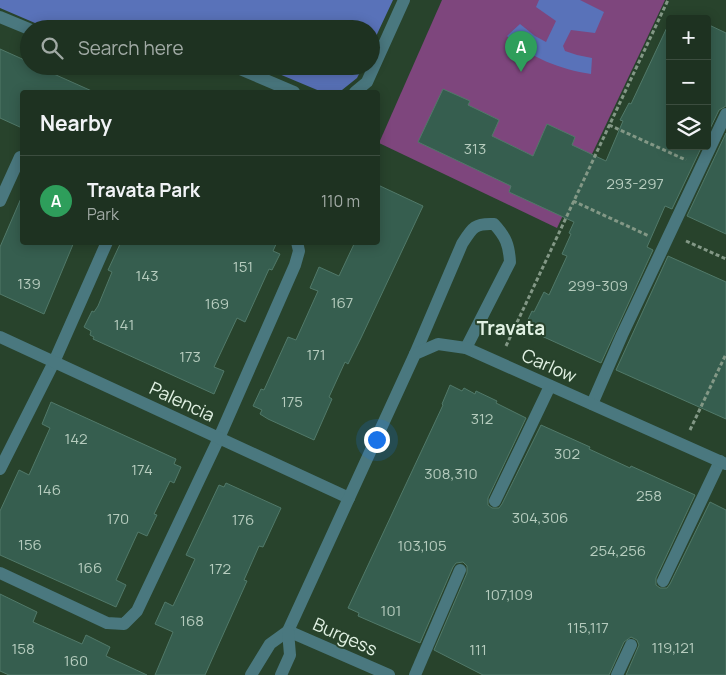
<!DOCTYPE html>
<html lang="en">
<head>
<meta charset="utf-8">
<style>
  :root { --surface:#1e3221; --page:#263a2a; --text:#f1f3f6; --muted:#a1aaa5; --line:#3c4d3f; --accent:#f389f1 }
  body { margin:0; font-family:Manrope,sans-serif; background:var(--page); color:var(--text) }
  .controls { position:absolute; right:15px; top:15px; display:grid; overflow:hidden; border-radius:5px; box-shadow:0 2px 12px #0003 }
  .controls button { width:45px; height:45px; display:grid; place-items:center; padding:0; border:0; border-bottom:1px solid var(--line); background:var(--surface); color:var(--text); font:25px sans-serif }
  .you { position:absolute; left:376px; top:439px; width:18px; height:18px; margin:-12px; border:4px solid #fff; border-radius:50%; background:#1a73e8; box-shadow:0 0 0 8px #1a73e833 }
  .badge { display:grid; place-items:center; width:32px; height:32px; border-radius:50%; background:var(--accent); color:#fff; font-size:16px; font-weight:700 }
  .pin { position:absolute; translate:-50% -41px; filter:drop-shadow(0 1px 2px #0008) }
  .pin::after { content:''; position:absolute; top:26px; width:18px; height:15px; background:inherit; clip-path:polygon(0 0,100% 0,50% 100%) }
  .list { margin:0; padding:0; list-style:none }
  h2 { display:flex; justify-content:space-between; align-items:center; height:65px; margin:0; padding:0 20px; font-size:21px }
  h2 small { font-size:16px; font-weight:400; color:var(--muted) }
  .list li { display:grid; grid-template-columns:32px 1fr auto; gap:15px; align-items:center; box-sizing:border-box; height:90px; padding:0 20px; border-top:1px solid var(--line) }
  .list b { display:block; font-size:19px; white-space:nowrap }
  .list p { margin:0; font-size:16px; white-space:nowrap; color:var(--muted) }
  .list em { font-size:16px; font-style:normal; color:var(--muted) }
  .icon { flex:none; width:28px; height:28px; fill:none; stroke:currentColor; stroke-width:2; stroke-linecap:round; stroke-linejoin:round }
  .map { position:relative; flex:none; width:726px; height:675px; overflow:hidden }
  .search { position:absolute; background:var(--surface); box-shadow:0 2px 12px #0003; left:20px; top:20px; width:360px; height:55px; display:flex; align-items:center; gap:12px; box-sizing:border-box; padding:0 18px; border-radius:28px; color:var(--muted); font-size:19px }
  .panel { position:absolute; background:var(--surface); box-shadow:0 2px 12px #0003; left:20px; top:90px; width:360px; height:155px; border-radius:5px }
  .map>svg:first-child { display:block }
  .green { fill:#7e467d }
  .water { fill:#5972b9 }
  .building { fill:#365e4f; stroke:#517969 }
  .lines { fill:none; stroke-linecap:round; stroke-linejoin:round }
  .path { stroke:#839886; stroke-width:3; stroke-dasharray:4 2.5; stroke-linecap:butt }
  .service { stroke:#4a787f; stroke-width:12 }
  .minor { stroke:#4a787f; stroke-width:12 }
  .labels { text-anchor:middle; stroke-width:4; stroke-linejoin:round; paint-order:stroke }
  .number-label { font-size:15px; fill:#b6ccbe }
  .street-label { font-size:18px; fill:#e1f1e3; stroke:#28432c }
  .neighbourhood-label { font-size:19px; font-weight:bold; fill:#e1f1e3; stroke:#28432c }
</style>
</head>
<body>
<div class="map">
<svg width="726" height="675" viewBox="0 0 726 675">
  <rect width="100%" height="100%" fill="#28432c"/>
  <path class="green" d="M 442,0 L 665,0 L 557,228 L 379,143 Z"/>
  <g class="water">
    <path d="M 0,0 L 393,0 L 371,47 L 371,29 L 49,29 L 0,8 Z"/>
    <path d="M 539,0 L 580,0 L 604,12 L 595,33 L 571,30 L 563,46 L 565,51 L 577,55 L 592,58 L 591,74 C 560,69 530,58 507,36 L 520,24 L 535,36 L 546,42 L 556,21 L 536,7 Z"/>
    <path d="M 260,66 L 363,66 L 357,78 L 342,90 L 322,92 Z"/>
  </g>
  <g class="building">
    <path d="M 670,21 L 670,146 L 702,146 L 672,209 L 665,206 L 647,247 L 653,250 L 601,363 L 524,328 L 532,311 L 534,312 L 544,292 L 549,295 L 567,256 L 562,254 L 571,234 L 569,233 L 574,222 L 509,192 L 511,186 L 418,142 L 443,89 L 470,101 L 468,105 L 499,120 L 492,136 L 533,156 L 547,124 L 575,137 L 572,145 L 606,161 L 623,121 L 620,120 L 629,103 L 631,104 Z"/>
    <path d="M 707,24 L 726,33 L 726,106 L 719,110 L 707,135 Z"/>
    <path d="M 0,49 L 29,62 L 29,66 L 36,66 L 94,92 L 22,92 L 22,128 L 0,118 Z"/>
    <path d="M 726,133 L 726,234 L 687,216 Z"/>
    <path d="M 378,185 L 423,206 L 361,338 L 348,364 L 345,362 L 329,397 L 332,399 L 314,440 L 268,419 L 260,414 L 262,410 L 253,406 L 261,389 L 264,390 L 288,337 L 296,340 L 318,291 L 310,288 L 319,267 L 339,276 L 355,242 L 378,242 Z"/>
    <path d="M 22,196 L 22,242 L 74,242 L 44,314 L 0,294 L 0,247 Z"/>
    <path d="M 121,242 L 277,242 L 273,251 L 280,254 L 272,270 L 269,269 L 245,322 L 237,318 L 214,367 L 224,371 L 214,394 L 93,339 L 94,337 L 90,335 L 91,331 L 84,327 L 92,311 L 94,312 L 98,306 L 112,272 L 108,270 Z"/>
    <path d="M 668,256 L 726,282 L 726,419 L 616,370 Z"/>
    <path d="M 450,385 L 462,391 L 464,388 L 475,394 L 476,391 L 497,401 L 496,403 L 526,418 L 488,498 L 488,505 L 492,508 L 499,508 L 502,504 L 541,425 L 590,447 L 589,449 L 630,468 L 631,466 L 695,495 L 656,578 L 656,585 L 660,588 L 667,588 L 670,584 L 710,502 L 726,510 L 726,675 L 626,675 L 639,645 L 637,640 L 631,637 L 624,642 L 609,675 L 483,675 L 434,650 L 467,573 L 467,566 L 463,562 L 456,563 L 453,567 L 420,643 L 358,616 L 359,613 L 348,608 L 443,405 L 442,404 Z"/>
    <path d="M 51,402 L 176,459 L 174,464 L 181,467 L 174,483 L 170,481 L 154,514 L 157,515 L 147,536 L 138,532 L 116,580 L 126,585 L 116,607 L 0,555 L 0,511 L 19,470 L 29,475 L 50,428 L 42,424 Z"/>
    <path d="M 226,483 L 281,508 L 263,547 L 259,546 L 244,580 L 247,581 L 205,675 L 155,675 L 173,632 L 155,624 L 165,602 L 173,606 L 195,559 L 186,555 L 219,485 L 224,487 Z"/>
    <path d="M 0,594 L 37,612 L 33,622 L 82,644 L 86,635 L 110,647 L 106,656 L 147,675 L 9,675 L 0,671 Z"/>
  </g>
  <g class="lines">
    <g class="path">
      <path d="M 609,125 L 686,160"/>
      <path d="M 573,201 L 649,236"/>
      <path d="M 686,241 L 726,259"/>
      <path d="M 506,346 L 668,0"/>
      <path d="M 690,430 L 726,354"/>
    </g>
    <g class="service">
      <path d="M 0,17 L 29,29"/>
      <path d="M 233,66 L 294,92"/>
      <path d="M 355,92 L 367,82 L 404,0"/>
      <path d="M 0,201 L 20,157"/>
      <path d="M 415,354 L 462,244 C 472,228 474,223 494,224 C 506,237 509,245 510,262 L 466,348"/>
      <path d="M 592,404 L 622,335 L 726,114"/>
      <path d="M 0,469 L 54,362 L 107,242"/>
      <path d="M 495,501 L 550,386"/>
      <path d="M 0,573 L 107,623 L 124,624 L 137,611 L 219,438 L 295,265 L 299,251 L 297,242"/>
      <path d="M 663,581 L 720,461"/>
      <path d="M 415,675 L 460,570"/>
      <path d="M 617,675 L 631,645"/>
    </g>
    <g class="minor">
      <path d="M 0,337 L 349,498"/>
      <path d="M 288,631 L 389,675"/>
      <path d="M 251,675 L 270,644 L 288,631 L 415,354 L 438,344 L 466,348 L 726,464"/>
      <path d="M 281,675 L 290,655 L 288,631"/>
    </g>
  </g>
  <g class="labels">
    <g class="number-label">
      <text x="475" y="154">313</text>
      <text x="635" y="189">293-297</text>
      <text x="243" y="272">151</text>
      <text x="147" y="281">143</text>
      <text x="29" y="289">139</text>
      <text x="598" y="291">299-309</text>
      <text x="342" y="308">167</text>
      <text x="217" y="309">169</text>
      <text x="124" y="330">141</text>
      <text x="316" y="360">171</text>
      <text x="190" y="362">173</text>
      <text x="292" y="407">175</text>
      <text x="482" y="424">312</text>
      <text x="76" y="444">142</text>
      <text x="567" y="459">302</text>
      <text x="142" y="475">174</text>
      <text x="451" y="479">308,310</text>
      <text x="49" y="495">146</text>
      <text x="649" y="501">258</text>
      <text x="540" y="523">304,306</text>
      <text x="118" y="524">170</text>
      <text x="243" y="525">176</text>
      <text x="30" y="550">156</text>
      <text x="422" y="551">103,105</text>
      <text x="618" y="556">254,256</text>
      <text x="90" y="573">166</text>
      <text x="220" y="574">172</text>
      <text x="509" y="600">107,109</text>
      <text x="391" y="616">101</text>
      <text x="192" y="626">168</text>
      <text x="588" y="633">115,117</text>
      <text x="673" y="653">119,121</text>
      <text x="23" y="654">158</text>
      <text x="478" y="655">111</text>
      <text x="76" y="666">160</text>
    </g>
    <g class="street-label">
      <text transform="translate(549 366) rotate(24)" y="6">Carlow</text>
      <text transform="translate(182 402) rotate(25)" y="6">Palencia</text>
      <text transform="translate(345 637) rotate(24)" y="6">Burgess</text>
    </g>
    <g class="neighbourhood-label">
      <text x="511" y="335">Travata</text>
    </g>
  </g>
</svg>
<div class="controls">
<button>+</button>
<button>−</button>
<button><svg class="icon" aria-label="layers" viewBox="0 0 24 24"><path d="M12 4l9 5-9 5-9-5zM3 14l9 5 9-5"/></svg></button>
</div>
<div class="you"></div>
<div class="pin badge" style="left:521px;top:72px;background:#2e9e5b">A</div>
<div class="search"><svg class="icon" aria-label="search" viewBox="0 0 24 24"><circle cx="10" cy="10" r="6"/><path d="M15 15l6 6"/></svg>Search here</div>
<section class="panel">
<h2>Nearby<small></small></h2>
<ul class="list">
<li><span class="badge" style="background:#2e9e5b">A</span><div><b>Travata Park</b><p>Park</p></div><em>110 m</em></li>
</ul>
</section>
</div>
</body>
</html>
